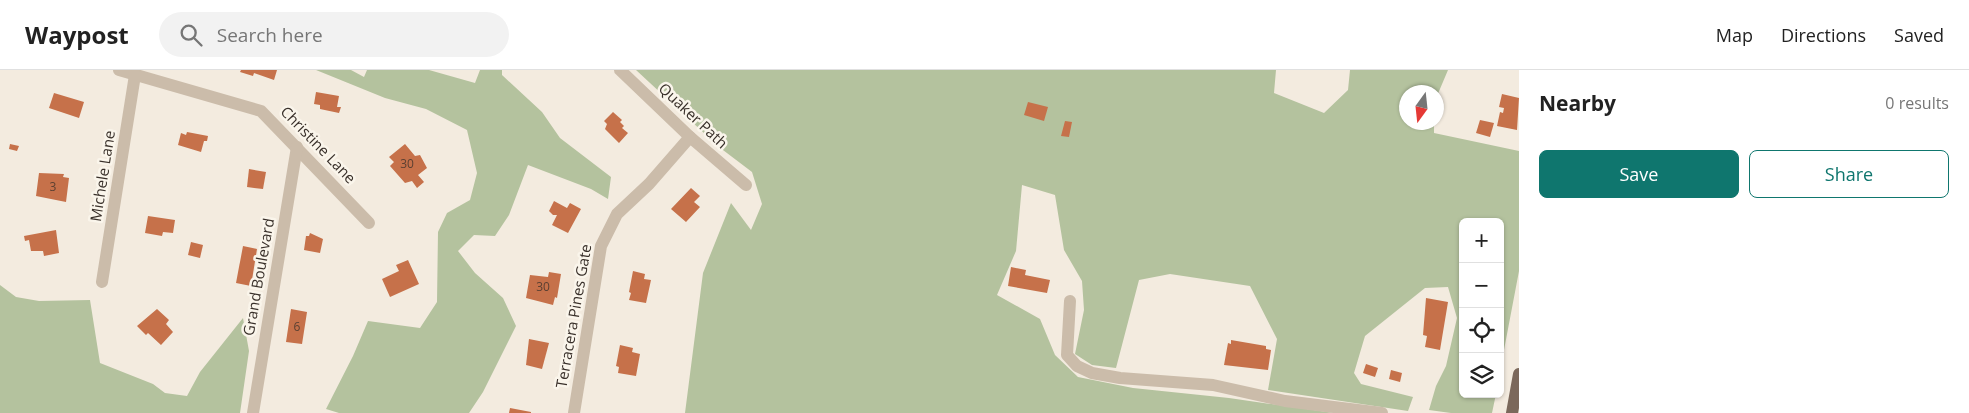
<!DOCTYPE html>
<html lang="en">
<head>
<meta charset="utf-8">
<style>
  :root { --surface:#fff; --page:#f2f2f2; --text:#222; --muted:#767676; --line:#e0e0e0; --accent:#0f766e }
  body { margin:0; font-family:"Open Sans",sans-serif; background:var(--page); color:var(--text) }
  .controls { position:absolute; right:15px; bottom:15px; display:grid; overflow:hidden; border-radius:8px; box-shadow:0 1px 4px #0004 }
  .controls button { width:45px; height:45px; display:grid; place-items:center; padding:0; border:0; border-bottom:1px solid var(--line); background:var(--surface); color:var(--text); font:25px sans-serif }
  .compass { position:absolute; left:1399px; top:15px; width:45px; height:45px; border-radius:50%; background:var(--surface); box-shadow:0 1px 4px #0004; rotate:195deg }
  .list { margin:0; padding:0; list-style:none }
  h2 { display:flex; justify-content:space-between; align-items:center; height:65px; margin:0; padding:0 20px; font-size:21px }
  h2 small { font-size:16px; font-weight:400; color:var(--muted) }
  .actions { display:flex; gap:10px; padding:15px 20px }
  .actions a { flex:1; padding:11px 0; border:1px solid var(--accent); border-radius:8px; text-align:center; font-size:18px; color:var(--accent) }
  .actions .main { background:var(--accent); color:#fff }
  .icon { flex:none; width:28px; height:28px; fill:none; stroke:currentColor; stroke-width:2; stroke-linecap:round; stroke-linejoin:round }
  .map { position:relative; flex:none; width:1519px; height:343px; overflow:hidden }
  header { display:flex; align-items:center; gap:30px; box-sizing:border-box; height:70px; padding:0 25px; background:var(--surface); border-bottom:1px solid var(--line) }
  header strong { font-size:24px }
  nav { display:flex; gap:28px; margin-inline-start:auto; font-size:18px }
  .search { width:350px; height:45px; background:var(--page); display:flex; align-items:center; gap:12px; box-sizing:border-box; padding:0 18px; border-radius:28px; color:var(--muted); font-size:19px }
  main { display:flex }
  aside { flex:1; background:var(--surface) }
  .map>svg:first-child { display:block }
  .green { fill:#b4c29e }
  .building { fill:#c6714a }
  .lines { fill:none; stroke-linecap:round; stroke-linejoin:round }
  .minor { stroke:#cbbcaa; stroke-width:12 }
  .major { stroke:#7b685b; stroke-width:12 }
  .labels { text-anchor:middle; stroke-width:5; stroke-linejoin:round; paint-order:stroke }
  .number-label { font-size:12px; fill:#5c4032 }
  .street-label { font-size:15px; fill:#39302a; stroke:#faf5eb }
</style>
</head>
<body>
<header>
<strong>Waypost</strong>
<div class="search"><svg class="icon" aria-label="search" viewBox="0 0 24 24"><circle cx="10" cy="10" r="6"/><path d="M15 15l6 6"/></svg>Search here</div>
<nav><a>Map</a><a>Directions</a><a>Saved</a></nav>
</header>
<main>
<div class="map">
<svg width="1519" height="343" viewBox="0 0 1519 343">
  <rect width="100%" height="100%" fill="#f3ebdf"/>
  <g class="green">
    <path d="M 316,0 L 351,0 L 364,7 L 367,0 L 429,0 L 475,13 L 480,0 L 502,0 L 502,5 L 542,42 L 560,68 L 611,107 L 608,129 L 591,119 L 528,95 L 509,145 L 495,166 L 474,165 L 458,181 L 475,203 L 503,228 L 516,256 L 483,322 L 469,343 L 339,343 L 326,339 L 353,286 L 368,251 L 420,258 L 437,232 L 438,162 L 447,143 L 470,130 L 477,103 L 467,60 L 426,39 L 385,28 Z"/>
    <path d="M 636,0 L 1276,0 L 1274,23 L 1324,43 L 1348,20 L 1350,0 L 1448,0 L 1437,26 L 1436,22 L 1406,22 L 1406,52 L 1434,53 L 1434,63 L 1519,81 L 1519,201 L 1500,301 L 1500,152 L 1463,152 L 1463,324 L 1496,324 L 1492,343 L 1451,343 L 1429,340 L 1436,316 L 1446,296 L 1457,248 L 1448,217 L 1425,218 L 1365,266 L 1354,303 L 1361,314 L 1413,327 L 1408,341 L 1268,320 L 1277,269 L 1250,216 L 1170,204 L 1139,210 L 1116,298 L 1092,295 L 1075,284 L 1084,240 L 1082,211 L 1064,180 L 1055,125 L 1022,115 L 1016,181 L 997,225 L 1040,249 L 1055,285 L 1078,307 L 1133,318 L 1229,328 L 1334,343 L 685,343 L 703,203 L 731,133 L 751,160 L 762,134 L 752,102 L 719,77 Z"/>
    <path d="M 0,215 L 16,227 L 39,231 L 90,230 L 100,293 L 153,314 L 165,323 L 187,326 L 200,302 L 243,248 L 249,281 L 240,343 L 0,343 Z"/>
  </g>
  <g class="building">
    <path d="M 241,0 L 277,0 L 274,10 L 254,3 L 253,6 L 240,2 Z"/>
    <path d="M 316,22 L 339,26 L 337,37 L 341,37 L 339,43 L 320,39 L 320,35 L 314,34 Z"/>
    <path d="M 54,23 L 84,32 L 79,48 L 49,38 Z"/>
    <path d="M 1502,24 L 1519,28 L 1517,60 L 1497,56 L 1500,42 L 1503,43 L 1504,38 L 1499,37 Z"/>
    <path d="M 1028,32 L 1048,37 L 1044,51 L 1024,45 Z"/>
    <path d="M 613,42 L 622,50 L 620,52 L 624,56 L 622,58 L 628,63 L 619,73 L 605,59 L 607,54 L 604,51 Z"/>
    <path d="M 1480,50 L 1494,53 L 1490,67 L 1476,63 Z"/>
    <path d="M 1065,51 L 1072,52 L 1069,67 L 1061,66 Z"/>
    <path d="M 187,62 L 208,66 L 207,71 L 204,71 L 201,82 L 178,75 L 181,63 L 186,65 Z"/>
    <path d="M 10,74 L 19,76 L 17,81 L 9,79 Z"/>
    <path d="M 405,74 L 415,86 L 420,85 L 427,98 L 418,105 L 424,112 L 417,118 L 412,111 L 405,113 L 390,96 L 394,92 L 389,87 Z"/>
    <path d="M 249,99 L 266,102 L 263,119 L 247,117 Z"/>
    <path d="M 39,103 L 64,104 L 63,107 L 69,108 L 66,132 L 36,126 Z"/>
    <path d="M 691,118 L 700,126 L 694,132 L 700,137 L 686,152 L 671,139 Z"/>
    <path d="M 554,131 L 567,138 L 570,133 L 581,139 L 568,163 L 552,155 L 557,145 L 553,145 L 549,141 Z"/>
    <path d="M 148,146 L 175,150 L 173,163 L 163,162 L 162,166 L 145,163 Z"/>
    <path d="M 56,160 L 59,183 L 44,186 L 43,181 L 31,181 L 29,170 L 25,171 L 24,166 Z"/>
    <path d="M 310,163 L 323,169 L 320,183 L 304,180 L 306,166 L 309,166 Z"/>
    <path d="M 191,172 L 203,175 L 200,188 L 188,185 Z"/>
    <path d="M 243,176 L 257,179 L 251,216 L 236,213 Z"/>
    <path d="M 408,190 L 419,214 L 390,227 L 382,209 L 399,201 L 396,195 Z"/>
    <path d="M 1011,197 L 1026,200 L 1025,205 L 1050,210 L 1047,223 L 1008,216 Z"/>
    <path d="M 633,201 L 645,204 L 644,209 L 651,210 L 646,233 L 629,230 L 631,223 L 629,222 Z"/>
    <path d="M 549,202 L 561,204 L 557,228 L 555,227 L 553,235 L 526,228 L 530,205 L 548,207 Z"/>
    <path d="M 1426,228 L 1448,232 L 1440,280 L 1425,277 L 1427,266 L 1423,265 Z"/>
    <path d="M 157,239 L 169,250 L 166,254 L 173,262 L 161,275 L 148,263 L 146,265 L 137,256 Z"/>
    <path d="M 291,239 L 307,242 L 302,274 L 286,272 Z"/>
    <path d="M 529,269 L 549,273 L 542,299 L 526,295 Z"/>
    <path d="M 1231,270 L 1266,276 L 1266,279 L 1271,280 L 1268,300 L 1224,295 L 1228,273 L 1231,274 Z"/>
    <path d="M 620,275 L 633,278 L 632,282 L 640,284 L 636,306 L 618,303 L 619,297 L 616,296 Z"/>
    <path d="M 1366,294 L 1378,298 L 1375,307 L 1363,303 Z"/>
    <path d="M 1391,300 L 1402,303 L 1400,312 L 1389,309 Z"/>
    <path d="M 510,338 L 531,342 L 531,343 L 509,343 Z"/>
  </g>
  <g class="lines">
    <g class="minor">
      <path d="M 119,0 L 261,41 L 369,153"/>
      <path d="M 620,0 L 690,67 L 746,115"/>
      <path d="M 102,212 L 135,5"/>
      <path d="M 1070,231 L 1067,285 L 1077,296 L 1092,303 L 1120,308 L 1213,315 L 1285,331 L 1382,343"/>
      <path d="M 253,343 L 297,77"/>
      <path d="M 574,343 L 601,176 L 617,144 L 649,114 L 690,67"/>
    </g>
    <path class="major" d="M 1512,343 L 1519,304"/>
  </g>
  <g class="labels">
    <g class="number-label">
      <text x="407" y="98">30</text>
      <text x="53" y="121">3</text>
      <text x="543" y="221">30</text>
      <text x="297" y="261">6</text>
    </g>
    <g class="street-label">
      <text transform="translate(693 46) rotate(43)" y="5">Quaker Path</text>
      <text transform="translate(318 75) rotate(46)" y="5">Christine Lane</text>
      <text transform="translate(103 106) rotate(-81)" y="5">Michele Lane</text>
      <text transform="translate(259 207) rotate(-80)" y="5">Grand Boulevard</text>
      <text transform="translate(574 246) rotate(-80)" y="5">Terracera Pines Gate</text>
    </g>
  </g>
</svg>
<div class="controls">
<button>+</button>
<button>−</button>
<button><svg class="icon" aria-label="locate" viewBox="0 0 24 24"><circle cx="12" cy="12" r="6"/><path d="M12 2v4M12 18v4M2 12h4M18 12h4"/></svg></button>
<button><svg class="icon" aria-label="layers" viewBox="0 0 24 24"><path d="M12 4l9 5-9 5-9-5zM3 14l9 5 9-5"/></svg></button>
</div>
<svg class="compass" viewBox="-18 -18 36 36"><path d="M0-13l5 13h-10z" fill="#e53935"/><path d="M0 13l5-13h-10z" fill="#767676"/></svg>
</div>
<aside>
<h2>Nearby<small>0 results</small></h2>
<ul class="list">
</ul>
<div class="actions"><a class="main">Save</a><a>Share</a></div>
</aside>
</main>
</body>
</html>
